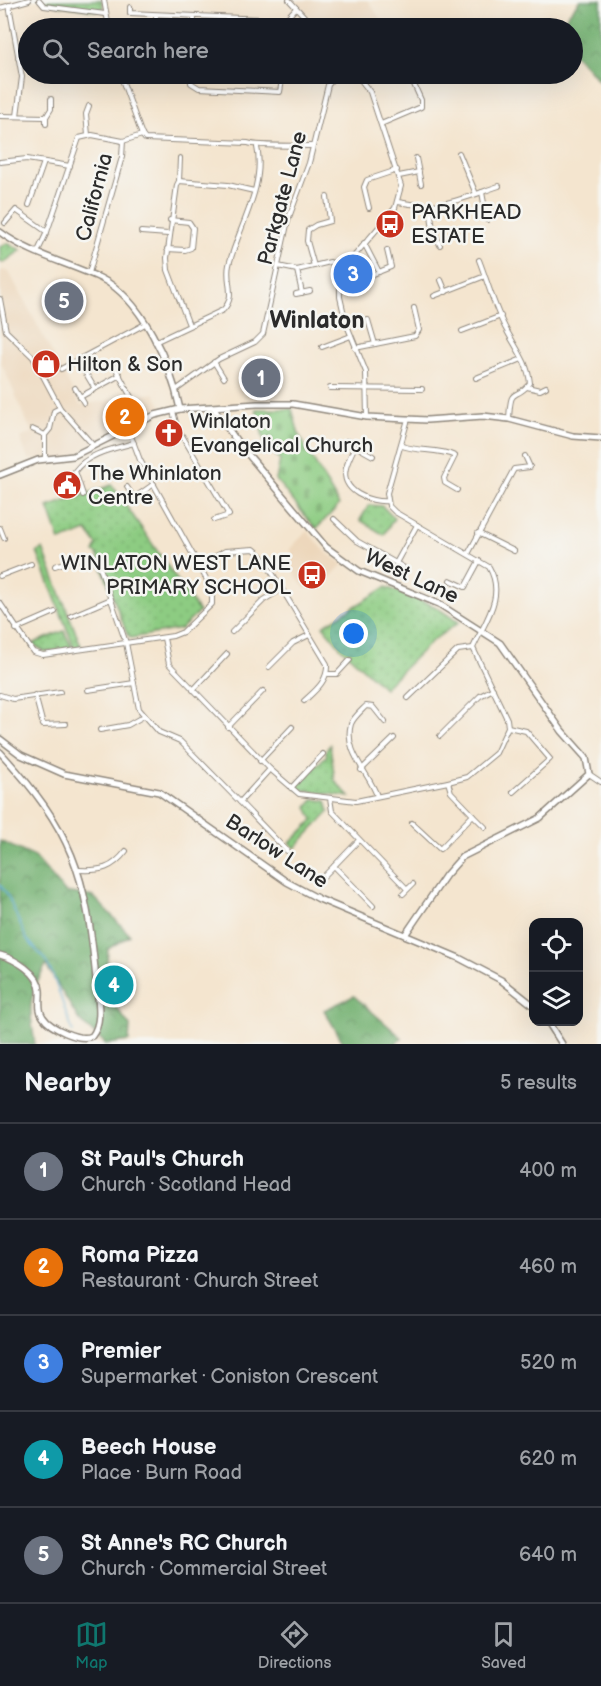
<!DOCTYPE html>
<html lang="en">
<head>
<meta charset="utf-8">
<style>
  :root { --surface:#171b24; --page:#242831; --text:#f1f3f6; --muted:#9ea1a6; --line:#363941; --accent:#0f766e }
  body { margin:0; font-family:"Balsamiq Sans",sans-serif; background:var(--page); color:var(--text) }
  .controls { position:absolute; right:18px; bottom:18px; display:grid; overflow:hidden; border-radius:12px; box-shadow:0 6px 24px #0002 }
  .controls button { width:54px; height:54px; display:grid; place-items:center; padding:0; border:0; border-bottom:2px solid var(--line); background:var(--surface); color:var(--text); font:30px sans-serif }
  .you { position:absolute; left:354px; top:634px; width:21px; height:21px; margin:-15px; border:4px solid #fff; border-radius:50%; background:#1a73e8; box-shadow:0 0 0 9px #1a73e833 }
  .badge { display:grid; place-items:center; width:39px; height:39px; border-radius:50%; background:var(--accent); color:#fff; font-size:20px; font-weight:700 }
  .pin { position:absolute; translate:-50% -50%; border:3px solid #fff; box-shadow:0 2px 6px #0006 }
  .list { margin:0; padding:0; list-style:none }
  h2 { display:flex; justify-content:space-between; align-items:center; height:78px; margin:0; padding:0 24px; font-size:26px }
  h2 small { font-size:20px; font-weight:400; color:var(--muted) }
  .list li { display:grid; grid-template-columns:39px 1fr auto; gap:18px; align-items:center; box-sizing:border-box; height:96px; padding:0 24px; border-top:2px solid var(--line) }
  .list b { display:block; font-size:22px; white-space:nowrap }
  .list p { margin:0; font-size:20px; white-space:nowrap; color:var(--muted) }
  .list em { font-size:20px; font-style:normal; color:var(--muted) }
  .icon { flex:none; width:33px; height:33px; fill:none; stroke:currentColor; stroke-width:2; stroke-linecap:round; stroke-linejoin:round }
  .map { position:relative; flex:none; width:601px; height:1044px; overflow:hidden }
  .search { position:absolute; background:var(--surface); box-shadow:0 6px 24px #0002; left:18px; right:18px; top:18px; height:66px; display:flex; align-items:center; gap:15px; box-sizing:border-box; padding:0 21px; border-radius:33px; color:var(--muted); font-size:22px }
  .sheet { height:558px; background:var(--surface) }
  nav { display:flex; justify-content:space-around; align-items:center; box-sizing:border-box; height:84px; border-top:2px solid var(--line); background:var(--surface); font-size:16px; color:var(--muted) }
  nav a { display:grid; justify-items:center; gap:3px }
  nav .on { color:var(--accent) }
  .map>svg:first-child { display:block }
  .built { fill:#edd7bb }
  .grass { fill:url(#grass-dots); stroke:#5c7c56; stroke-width:1.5 }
  .forest { fill:url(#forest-crowns); stroke:#4e6e4e; stroke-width:1.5 }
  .cemetery { fill:url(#cemetery-stones); stroke:#5c7c56; stroke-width:1.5 }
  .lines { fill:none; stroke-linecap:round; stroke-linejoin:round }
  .stream { stroke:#52a8cf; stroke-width:1.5 }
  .street-casing { stroke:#90887d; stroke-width:6 }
  .secondary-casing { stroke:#90887d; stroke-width:8 }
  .street { stroke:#fff; stroke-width:4 }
  .secondary { stroke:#fff; stroke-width:5 }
  .labels { text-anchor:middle; stroke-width:5; stroke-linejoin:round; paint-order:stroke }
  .street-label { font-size:21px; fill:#2b2b2b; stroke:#f6f6f2 }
  .poi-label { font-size:21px; fill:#2b2b2b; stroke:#f6f6f2; text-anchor:start }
  .quarter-label { font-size:24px; font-weight:bold; fill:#2b2b2b; stroke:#f6f6f2 }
</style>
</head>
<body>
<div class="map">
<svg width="601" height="1044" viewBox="0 0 601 1044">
  <defs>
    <pattern id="grass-dots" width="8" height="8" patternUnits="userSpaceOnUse" patternTransform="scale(1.5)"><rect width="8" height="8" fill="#8dcc82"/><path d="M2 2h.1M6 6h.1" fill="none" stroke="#7aaf70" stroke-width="1.8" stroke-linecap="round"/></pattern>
    <pattern id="forest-crowns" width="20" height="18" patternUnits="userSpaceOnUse" patternTransform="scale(1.5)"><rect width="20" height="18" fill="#72b070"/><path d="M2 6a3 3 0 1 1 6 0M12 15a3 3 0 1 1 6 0" fill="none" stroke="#5e8f5c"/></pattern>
    <pattern id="cemetery-stones" width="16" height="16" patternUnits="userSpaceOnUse" patternTransform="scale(1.5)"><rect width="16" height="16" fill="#8dcc82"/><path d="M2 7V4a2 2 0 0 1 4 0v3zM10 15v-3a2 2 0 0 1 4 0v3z" fill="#7aaf70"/></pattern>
  </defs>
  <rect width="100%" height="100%" fill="#f6f6f2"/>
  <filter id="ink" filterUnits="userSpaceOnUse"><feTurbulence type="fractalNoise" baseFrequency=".0167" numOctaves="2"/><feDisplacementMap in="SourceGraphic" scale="12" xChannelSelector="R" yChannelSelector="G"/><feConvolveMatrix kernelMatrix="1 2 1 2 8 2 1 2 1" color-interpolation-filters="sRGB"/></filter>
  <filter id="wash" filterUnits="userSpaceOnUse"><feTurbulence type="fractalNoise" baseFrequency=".008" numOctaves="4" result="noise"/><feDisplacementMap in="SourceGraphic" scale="24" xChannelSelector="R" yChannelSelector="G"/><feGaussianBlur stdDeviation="1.35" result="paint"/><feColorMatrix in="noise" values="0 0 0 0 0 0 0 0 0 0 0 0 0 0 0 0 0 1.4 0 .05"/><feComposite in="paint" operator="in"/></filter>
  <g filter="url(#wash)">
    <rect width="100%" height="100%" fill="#f4e5cf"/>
    <g class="built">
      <path d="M 295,0 L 368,0 L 386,28 L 321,28 Z"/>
      <path d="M 0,269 L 9,272 L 80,405 L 154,393 L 164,410 L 109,434 L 65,462 L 28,459 L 20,438 L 32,433 L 0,360 Z"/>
      <path d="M 307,531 L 328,554 L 343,564 L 323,585 L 305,589 L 286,561 L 292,554 L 290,549 Z"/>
    </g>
    <g class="grass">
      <path d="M 102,0 L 103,8 L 97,11 L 46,3 L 44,1 Z"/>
      <path d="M 159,19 L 191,21 L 191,28 L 158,28 Z"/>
      <path d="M 7,243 L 21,250 L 3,263 L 0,262 L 0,247 Z"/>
      <path d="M 112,485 L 199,612 L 181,629 L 131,638 L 127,634 L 97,554 L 94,552 L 97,545 L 87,531 L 60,541 L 48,507 Z"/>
      <path d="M 369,505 L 382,506 L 394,518 L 384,535 L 360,520 Z"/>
      <path d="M 43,549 L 81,646 L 74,647 L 37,552 Z"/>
      <path d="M 386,587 L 434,606 L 459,622 L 432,641 L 384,688 L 341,648 L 323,626 Z"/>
      <path d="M 64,631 L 72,648 L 45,652 L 32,644 Z"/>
      <path d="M 330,745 L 335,781 L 350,797 L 298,789 L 297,785 L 327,755 L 325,751 Z"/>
      <path d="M 314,799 L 326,801 L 329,812 L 295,848 L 290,843 L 313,820 L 307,807 Z"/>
    </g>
    <g class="forest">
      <path d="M 580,0 L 601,0 L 601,83 L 573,52 L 572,28 L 564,28 L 563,21 Z"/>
      <path d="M 0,841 L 35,857 L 65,892 L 94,897 L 130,935 L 108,949 L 105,992 L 130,1026 L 129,1041 L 106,1044 L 79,1020 L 46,965 C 27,1000 29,1006 35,1044 L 0,1044 Z"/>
      <path d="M 354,996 L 402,1038 L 395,1044 L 344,1044 L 324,1010 Z"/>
    </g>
    <path class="cemetery" d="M 256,409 L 292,409 L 299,435 L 339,505 L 316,529 L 276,480 L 280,460 L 265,444 Z"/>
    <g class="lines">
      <path class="stream" d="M 0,885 L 7,894 L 26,938 L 45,960 L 52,973 L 73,1032"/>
    </g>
  </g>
  <g filter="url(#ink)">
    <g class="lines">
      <g class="street-casing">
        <g id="street">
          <path d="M 39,0 L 44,6 L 105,14"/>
          <path d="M 104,0 L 109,28"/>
          <path d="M 289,0 L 315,28"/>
          <path d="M 9,5 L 22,77 L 17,116"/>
          <path d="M 130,7 L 130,13 L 285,20 L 296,8"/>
          <path d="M 0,8 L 29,0"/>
          <path d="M 156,28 L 156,15"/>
          <path d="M 194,28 L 194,16"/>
          <path d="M 256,28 L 257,19"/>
          <path d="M 285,28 L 285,20"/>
          <path d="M 18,58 L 28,59"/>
          <path d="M 120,74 L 142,135"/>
          <path d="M 191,74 L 191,83 L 199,88 L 280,92 L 283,74"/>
          <path d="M 356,74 L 370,92 L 401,186 L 395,208 L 344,268 L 340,282 L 340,297 L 346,323 L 366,372 L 367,417"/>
          <path d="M 0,116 L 46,117 L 51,109 L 51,99"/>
          <path d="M 46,117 L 46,124"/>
          <path d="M 381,124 L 421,107 L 421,100 L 412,80"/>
          <path d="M 88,135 L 86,114 L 89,106"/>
          <path d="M 142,135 L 145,139 L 248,143 C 257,147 298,145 312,146"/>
          <path d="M 459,153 L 476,194"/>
          <path d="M 416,158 L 421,184"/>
          <path d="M 0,162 L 27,159 L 70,166"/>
          <path d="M 399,176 L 419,172"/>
          <path d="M 179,181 L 180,158"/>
          <path d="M 482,192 L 487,220"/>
          <path d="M 398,202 C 439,211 461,199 499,186"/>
          <path d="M 29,205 L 44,162"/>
          <path d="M 430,207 L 433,230 L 440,245"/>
          <path d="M 369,208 L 364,187 L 367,180 L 397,170"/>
          <path d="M 5,223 L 16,210 L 47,232"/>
          <path d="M 141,232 L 168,234"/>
          <path d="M 364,243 L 379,272"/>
          <path d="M 167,249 L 185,250 L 191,248 L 193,228 L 189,222 L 170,220"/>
          <path d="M 37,253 L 47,232 L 79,138 L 92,135 L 123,141 L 142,135"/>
          <path d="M 479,260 C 488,283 495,310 507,331 C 516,348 528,363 530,383 C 514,403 511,383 509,419"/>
          <path d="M 278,266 L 297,270 L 330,262 L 344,268"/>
          <path d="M 314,266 L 307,241 L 308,230 L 316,225 L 330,221 L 327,197"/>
          <path d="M 297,270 L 302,293"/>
          <path d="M 89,273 L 122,157 L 123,141"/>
          <path d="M 361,279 L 391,267 L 387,250"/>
          <path d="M 441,280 L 446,292"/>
          <path d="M 296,294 L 310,291"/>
          <path d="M 434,296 L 485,276"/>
          <path d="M 0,299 L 6,331 L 33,357 L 60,408 L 92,444"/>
          <path d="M 368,320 L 375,344"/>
          <path d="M 189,325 L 168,270 L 167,258 L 177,185 L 179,181 L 228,185 L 254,191"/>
          <path d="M 462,331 L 501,316"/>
          <path d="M 155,342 L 223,310 C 237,296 225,282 229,265 C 238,228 266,186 257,147"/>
          <path d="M 322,347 L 351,336"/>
          <path d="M 355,348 L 415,336 L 419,330 L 414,308"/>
          <path d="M 78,360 L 95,389"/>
          <path d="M 214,362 L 224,378"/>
          <path d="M 115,367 L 131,397"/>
          <path d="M 61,369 L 145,324"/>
          <path d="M 476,378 L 522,359"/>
          <path d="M 527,387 L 540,390 L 546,387"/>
          <path d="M 75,388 L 84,403"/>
          <path d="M 330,388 L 422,389"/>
          <path d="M 176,390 L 219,359 L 255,342 L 263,334 L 288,220 L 309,163 L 328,85 L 337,74"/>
          <path d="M 80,397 L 120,375"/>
          <path d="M 173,411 L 177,427 L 229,515 L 214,520"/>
          <path d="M 32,429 L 45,435"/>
          <path d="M 347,441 L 355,446"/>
          <path d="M 402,446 C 420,452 437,448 455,456 L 444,478 L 445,483 L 457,490"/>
          <path d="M 373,456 L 355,446 C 352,453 348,460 346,468 C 340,491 370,503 388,501"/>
          <path d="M 45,458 L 45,435 L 50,429 L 54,411 L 60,408"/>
          <path d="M 127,487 L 134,498 L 154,484"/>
          <path d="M 83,495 L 75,471 C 88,453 113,449 134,443"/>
          <path d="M 334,519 L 357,541 L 403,567"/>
          <path d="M 0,528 L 4,538"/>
          <path d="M 478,533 L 514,551"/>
          <path d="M 468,554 L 514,469 L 530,467 L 525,456"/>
          <path d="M 396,563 L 417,525"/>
          <path d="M 200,565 L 225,551 L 254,549 L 262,556 L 327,664 C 328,681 316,690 304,701"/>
          <path d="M 55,566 L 91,554 L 97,559 L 126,643 L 139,709 L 159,732 L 180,741 L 240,802 L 270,769 L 169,664 L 164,638"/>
          <path d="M 0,576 L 31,564"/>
          <path d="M 450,580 L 465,587 L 479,561"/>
          <path d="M 0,603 L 33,652 L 43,655 L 173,636 L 183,632 L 212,604 L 212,589 L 140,460 L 128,428"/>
          <path d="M 71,616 L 111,599"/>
          <path d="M 16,629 L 55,612"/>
          <path d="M 232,632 L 264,600 L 282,589"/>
          <path d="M 269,667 L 293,643 L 309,635"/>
          <path d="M 328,674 L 337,674 L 350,660"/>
          <path d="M 88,690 L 134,683"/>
          <path d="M 193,690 L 227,654"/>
          <path d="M 0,695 L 13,699 L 60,692"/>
          <path d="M 35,695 L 43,725 L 66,724"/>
          <path d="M 408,698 L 458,650 L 473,648"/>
          <path d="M 228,727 L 263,691"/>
          <path d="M 508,727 L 526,731 L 550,759 L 513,792"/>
          <path d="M 100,730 L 128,725 L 144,716"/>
          <path d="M 440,736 L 480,696 L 493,689"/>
          <path d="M 260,761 L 292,727"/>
          <path d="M 270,769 L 299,794 L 356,801 L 448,782 L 467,777 L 496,753 L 508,727 L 507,719 L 473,648 C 485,621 506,596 489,567 L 395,512 L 389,506 L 387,493 L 408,419"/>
          <path d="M 361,770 L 394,738"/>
          <path d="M 589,774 L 601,782"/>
          <path d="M 291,788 L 323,754"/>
          <path d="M 377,796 C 370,774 343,751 351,724 C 353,718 361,711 366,706 L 373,707 L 385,722"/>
          <path d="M 330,798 L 332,811 L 407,889"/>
          <path d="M 240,802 L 287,851"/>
          <path d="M 473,815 L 485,827"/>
          <path d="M 412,823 L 440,849 L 473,815 L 451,792 L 448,782"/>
          <path d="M 359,840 L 334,866 L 373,906"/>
          <path d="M 79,870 C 101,871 112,869 126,851"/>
          <path d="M 324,876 L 334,866"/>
          <path d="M 403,894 L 413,884"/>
        </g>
      </g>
      <g class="secondary-casing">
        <g id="secondary">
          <path d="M 0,232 C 31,255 66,262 100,278 C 142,298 171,365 180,409"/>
          <path d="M 214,409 L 236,440 L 326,547 L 359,571 L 439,604 L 500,643 L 562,731 L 586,758 L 589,774 L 540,818 L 462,857 L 446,875 L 405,935"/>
          <path d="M 0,475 L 38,460 L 73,456 L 155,415 L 180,409 L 257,404 L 293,404 L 367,417 L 427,420 L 483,416 L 509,419 L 573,436 L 601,438"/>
          <path d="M 0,739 L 21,755 L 64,774 L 159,792 L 287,882 L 319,899 L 459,958 L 501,980 L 534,1006"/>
          <path d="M 0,752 C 73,831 86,873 96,979 C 97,997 104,1021 92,1036 C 80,1042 50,1028 43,1017 C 37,1009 41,999 40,990 C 39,973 15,959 0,955"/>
          <path d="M 548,1022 L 562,1044"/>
        </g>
      </g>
      <use href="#street" class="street"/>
      <use href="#secondary" class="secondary"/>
    </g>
  </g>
  <defs>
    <g id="bus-disc" transform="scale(1.5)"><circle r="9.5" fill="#c8321e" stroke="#f6f6f2"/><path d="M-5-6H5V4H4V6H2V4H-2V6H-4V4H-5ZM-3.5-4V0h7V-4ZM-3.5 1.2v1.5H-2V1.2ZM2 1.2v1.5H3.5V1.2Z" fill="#fff"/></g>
    <g id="shop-disc" transform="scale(1.5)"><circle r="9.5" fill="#c8321e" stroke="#f6f6f2"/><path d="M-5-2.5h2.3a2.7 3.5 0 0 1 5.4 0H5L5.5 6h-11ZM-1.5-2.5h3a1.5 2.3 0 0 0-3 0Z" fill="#fff"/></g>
    <g id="church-disc" transform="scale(1.5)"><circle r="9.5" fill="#c8321e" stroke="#f6f6f2"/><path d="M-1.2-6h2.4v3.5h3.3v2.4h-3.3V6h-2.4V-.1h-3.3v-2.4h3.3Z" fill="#fff"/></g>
    <g id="civic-disc" transform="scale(1.5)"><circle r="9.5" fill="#c8321e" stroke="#f6f6f2"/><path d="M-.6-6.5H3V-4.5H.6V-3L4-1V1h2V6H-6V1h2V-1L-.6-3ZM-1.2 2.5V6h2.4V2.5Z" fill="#fff"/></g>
  </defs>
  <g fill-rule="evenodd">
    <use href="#bus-disc" x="390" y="224"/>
    <use href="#shop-disc" x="46" y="364"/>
    <use href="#church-disc" x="169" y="433"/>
    <use href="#civic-disc" x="67" y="485"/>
    <use href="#bus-disc" x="312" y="575"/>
  </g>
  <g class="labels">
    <g class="street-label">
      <text transform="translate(94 197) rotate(-75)" y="7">California</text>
      <text transform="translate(282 198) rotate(-75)" y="7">Parkgate Lane</text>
      <text transform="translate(412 576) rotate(25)" y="7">West Lane</text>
      <text transform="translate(277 851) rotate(33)" y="7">Barlow Lane</text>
    </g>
    <g class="poi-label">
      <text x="411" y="219">PARKHEAD<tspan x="411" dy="24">ESTATE</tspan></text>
      <text x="67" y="371">Hilton &amp; Son</text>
      <text x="190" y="428">Winlaton<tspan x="190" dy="24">Evangelical Church</tspan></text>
      <text x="88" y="480">The Whinlaton<tspan x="88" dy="24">Centre</tspan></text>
      <text x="291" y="570" text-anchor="end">WINLATON WEST LANE<tspan x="291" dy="24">PRIMARY SCHOOL</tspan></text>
    </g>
    <g class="quarter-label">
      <text x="317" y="328">Winlaton</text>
    </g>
  </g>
</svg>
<div class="controls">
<button><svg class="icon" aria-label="locate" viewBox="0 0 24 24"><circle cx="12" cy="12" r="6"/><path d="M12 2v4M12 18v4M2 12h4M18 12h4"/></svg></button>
<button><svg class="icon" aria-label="layers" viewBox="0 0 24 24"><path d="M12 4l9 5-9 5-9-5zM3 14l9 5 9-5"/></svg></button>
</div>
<div class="you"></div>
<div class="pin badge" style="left:261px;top:378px;background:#6b7280">1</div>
<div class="pin badge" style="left:125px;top:417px;background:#e8710a">2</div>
<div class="pin badge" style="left:353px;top:274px;background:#3f7fe0">3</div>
<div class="pin badge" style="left:114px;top:985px;background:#0f9aa8">4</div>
<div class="pin badge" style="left:64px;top:301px;background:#6b7280">5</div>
<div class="search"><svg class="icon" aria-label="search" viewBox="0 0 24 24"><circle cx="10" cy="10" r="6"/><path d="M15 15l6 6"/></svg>Search here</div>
</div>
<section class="sheet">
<h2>Nearby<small>5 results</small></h2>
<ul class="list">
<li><span class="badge" style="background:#6b7280">1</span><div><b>St Paul's Church</b><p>Church · Scotland Head</p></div><em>400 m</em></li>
<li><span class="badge" style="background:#e8710a">2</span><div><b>Roma Pizza</b><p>Restaurant · Church Street</p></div><em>460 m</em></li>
<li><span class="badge" style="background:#3f7fe0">3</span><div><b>Premier</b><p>Supermarket · Coniston Crescent</p></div><em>520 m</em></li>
<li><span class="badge" style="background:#0f9aa8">4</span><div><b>Beech House</b><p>Place · Burn Road</p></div><em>620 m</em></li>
<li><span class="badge" style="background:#6b7280">5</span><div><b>St Anne's RC Church</b><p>Church · Commercial Street</p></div><em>640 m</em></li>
</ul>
</section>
<nav>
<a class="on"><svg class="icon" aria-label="map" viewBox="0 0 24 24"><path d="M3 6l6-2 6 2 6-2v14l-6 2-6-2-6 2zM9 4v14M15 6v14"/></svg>Map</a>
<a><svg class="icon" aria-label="directions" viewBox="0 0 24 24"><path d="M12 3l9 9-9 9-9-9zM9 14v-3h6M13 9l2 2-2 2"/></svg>Directions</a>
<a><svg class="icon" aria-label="saved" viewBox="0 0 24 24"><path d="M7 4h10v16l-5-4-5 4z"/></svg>Saved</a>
</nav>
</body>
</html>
